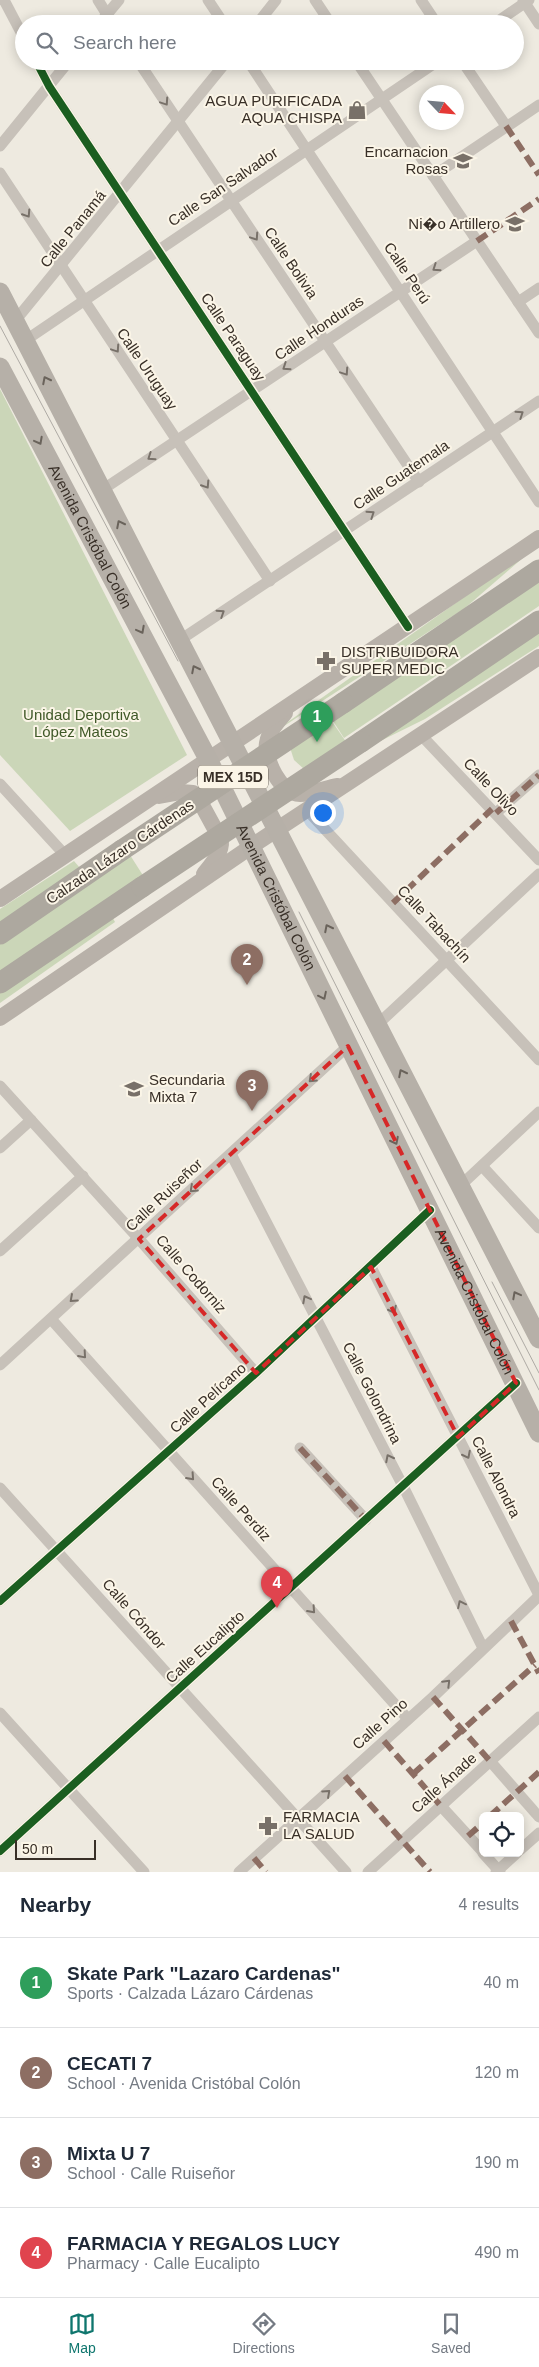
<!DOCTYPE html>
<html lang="en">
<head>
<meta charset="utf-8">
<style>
  :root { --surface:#fff; --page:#f2f2f3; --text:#1f2937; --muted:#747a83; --line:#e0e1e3; --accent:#0f766e }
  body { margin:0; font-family:Arial,sans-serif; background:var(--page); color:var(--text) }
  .controls { position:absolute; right:15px; bottom:15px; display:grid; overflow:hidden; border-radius:8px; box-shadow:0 2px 12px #0003 }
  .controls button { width:45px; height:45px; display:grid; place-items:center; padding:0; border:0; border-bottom:1px solid var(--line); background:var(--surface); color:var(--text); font:25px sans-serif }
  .compass { position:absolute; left:419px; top:85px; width:45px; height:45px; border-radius:50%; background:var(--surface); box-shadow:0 2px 12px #0003; rotate:116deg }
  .scale { position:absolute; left:15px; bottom:12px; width:81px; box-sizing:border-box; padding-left:5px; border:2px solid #382f27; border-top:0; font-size:14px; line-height:18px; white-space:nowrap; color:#382f27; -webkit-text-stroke:4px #fbf5e7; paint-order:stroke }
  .you { position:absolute; left:322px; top:812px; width:18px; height:18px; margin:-12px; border:4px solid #fff; border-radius:50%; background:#1a73e8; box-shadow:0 0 0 8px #1a73e833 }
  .badge { display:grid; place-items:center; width:32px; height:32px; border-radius:50%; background:var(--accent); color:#fff; font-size:16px; font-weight:700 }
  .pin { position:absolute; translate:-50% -41px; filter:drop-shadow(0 1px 2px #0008) }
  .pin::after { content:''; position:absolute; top:26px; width:18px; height:15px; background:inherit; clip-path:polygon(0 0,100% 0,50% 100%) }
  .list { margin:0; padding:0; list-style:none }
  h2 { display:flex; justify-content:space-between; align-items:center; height:65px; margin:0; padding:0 20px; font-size:21px }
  h2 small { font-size:16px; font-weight:400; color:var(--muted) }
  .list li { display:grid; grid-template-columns:32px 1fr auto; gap:15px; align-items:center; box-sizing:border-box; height:90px; padding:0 20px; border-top:1px solid var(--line) }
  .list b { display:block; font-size:19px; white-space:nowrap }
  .list p { margin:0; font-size:16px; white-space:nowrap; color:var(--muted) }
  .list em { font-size:16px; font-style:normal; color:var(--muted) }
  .icon { flex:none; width:28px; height:28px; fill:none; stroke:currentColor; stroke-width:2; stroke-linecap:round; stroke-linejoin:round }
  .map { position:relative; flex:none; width:539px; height:1872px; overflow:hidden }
  .search { position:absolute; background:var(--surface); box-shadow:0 2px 12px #0003; left:15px; right:15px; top:15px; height:55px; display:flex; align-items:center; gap:12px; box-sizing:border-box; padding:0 18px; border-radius:28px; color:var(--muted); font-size:19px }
  .sheet { height:425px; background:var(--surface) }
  nav { display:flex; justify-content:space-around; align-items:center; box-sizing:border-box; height:70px; border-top:1px solid var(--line); background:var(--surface); font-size:14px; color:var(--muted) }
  nav a { display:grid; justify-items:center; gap:2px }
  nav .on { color:var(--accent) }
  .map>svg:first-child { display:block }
  .green { fill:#cbd6b8 }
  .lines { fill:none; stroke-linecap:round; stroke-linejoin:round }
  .minor { stroke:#c7c1b9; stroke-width:11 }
  .secondary { stroke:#b8b1a9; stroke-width:16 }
  .primary { stroke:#b6b0a8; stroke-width:19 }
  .motorway { stroke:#ada89f; stroke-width:21 }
  .tram { stroke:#aeaaa4; stroke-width:1 }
  .motorway-bridge { stroke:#ada89f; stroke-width:21 }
  .quiet { stroke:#8d6e63; stroke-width:6; stroke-dasharray:12 6; stroke-linecap:butt }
  .cycleway-casing { stroke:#fbf5e7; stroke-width:11 }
  .cycleway { stroke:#1b5e20; stroke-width:8 }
  .oneway { stroke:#787169 }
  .oneway2 { stroke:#6a635b }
  .marked { fill:none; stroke:#d62828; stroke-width:4; stroke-dasharray:10 6; stroke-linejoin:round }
  .labels { text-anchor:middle; stroke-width:4; stroke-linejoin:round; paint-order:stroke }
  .shield { fill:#fbf5e7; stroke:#726a61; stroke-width:1 }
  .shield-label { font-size:14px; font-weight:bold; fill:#382f27 }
  .poi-label { font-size:15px; fill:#382f27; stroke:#fbf5e7; text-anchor:end }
  .street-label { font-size:15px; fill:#382f27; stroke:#fbf5e7 }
  .park-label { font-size:15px; fill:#405928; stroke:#fbf5e7 }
</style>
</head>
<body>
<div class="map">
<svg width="539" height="1872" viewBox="0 0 539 1872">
  <rect width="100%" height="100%" fill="#eeeae0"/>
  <g class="green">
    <path d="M 0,389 L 187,755 L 70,831 L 0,755 Z"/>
    <path d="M 539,544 L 465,608 L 261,741 Z"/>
    <path d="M 539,582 L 539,606 L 344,738 L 333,721 Z"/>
    <path d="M 539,630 L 539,646 L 425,719 L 350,756 Z"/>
    <path d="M 322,707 L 353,752 L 314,778 L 294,760 L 285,732 Z"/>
    <path d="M 130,855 L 144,877 L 0,974 L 0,943 Z"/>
    <path d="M 74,861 L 80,868 L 0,924 L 0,909 Z"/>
    <path d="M 111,915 L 115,922 L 0,1003 L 0,991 Z"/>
  </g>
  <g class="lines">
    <g class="minor">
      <path d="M 4,0 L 24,38"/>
      <path d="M 98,0 L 113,24"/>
      <path d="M 208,0 L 224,24"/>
      <path d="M 315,0 L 331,24"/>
      <path d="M 421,0 L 437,24"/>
      <path d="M 523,0 L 539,24"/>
      <path d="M 99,24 L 119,0"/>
      <path d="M 257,24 L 276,0"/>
      <path d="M 494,24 L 529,0"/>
      <path d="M 36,61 L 49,86 L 408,627"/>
      <path d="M 138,61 L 419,482"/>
      <path d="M 248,61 L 539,502"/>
      <path d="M 356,61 L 539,333"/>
      <path d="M 462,61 L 506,126"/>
      <path d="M 0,146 L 69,61"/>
      <path d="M 0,173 L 270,581"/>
      <path d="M 433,176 L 539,105"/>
      <path d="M 518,302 L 539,288"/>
      <path d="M 15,321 L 227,61"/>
      <path d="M 26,340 L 438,61"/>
      <path d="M 102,490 L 477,241"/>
      <path d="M 180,640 L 539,401"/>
      <path d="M 421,735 L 539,860"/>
      <path d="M 0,784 L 65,855"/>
      <path d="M 307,810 L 539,1060"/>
      <path d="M 496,813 L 539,775"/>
      <path d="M 378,1024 L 539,874"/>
      <path d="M 0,1086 L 139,1239 L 256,1373"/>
      <path d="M 0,1148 L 31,1120"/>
      <path d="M 231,1154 L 403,1486 L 483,1648"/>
      <path d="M 482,1166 L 539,1228"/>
      <path d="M 460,1186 L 539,1112"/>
      <path d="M 0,1251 L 83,1176"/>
      <path d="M 371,1267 L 539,1595"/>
      <path d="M 51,1319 L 408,1719"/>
      <path d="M 0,1365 L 348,1046"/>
      <path d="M 300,1448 L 366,1520"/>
      <path d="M 0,1488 L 346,1872"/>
      <path d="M 0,1601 L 256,1373 L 430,1210"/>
      <path d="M 0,1713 L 144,1872"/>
      <path d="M 490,1761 L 539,1817"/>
      <path d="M 441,1806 L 483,1852"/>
      <path d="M 520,1850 L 539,1833"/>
      <path d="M 0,1851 L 516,1383"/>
      <path d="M 483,1853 L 500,1872"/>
      <path d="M 239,1872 L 433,1697 L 539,1596"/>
      <path d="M 368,1872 L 539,1717"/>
      <path d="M 496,1872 L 517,1853"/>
    </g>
    <g class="secondary">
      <path d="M 285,713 C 278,721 269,731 267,743 C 264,759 280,794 300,794 C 312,794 326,788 338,786"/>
      <path d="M 159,796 L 181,792 L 193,793 L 197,796 L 221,840 C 222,853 212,864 204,874"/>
      <path d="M 0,899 L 539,538"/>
      <path d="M 0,1018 L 252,846 L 539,657"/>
    </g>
    <g class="primary">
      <path d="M 0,292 L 539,1339"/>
      <path id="s1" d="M 0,367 L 208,759 L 539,1433"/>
    </g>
    <g class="motorway">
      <path d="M 343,703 L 539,570"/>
      <path d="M 361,742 L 539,621"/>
      <path d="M 0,934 L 122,850"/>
      <path d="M 0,983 L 142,887"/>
    </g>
    <g class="tram">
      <path d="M 0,326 L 178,661"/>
      <path d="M 299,912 L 539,1390"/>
      <path d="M 492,1282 L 539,1373"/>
    </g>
    <g class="motorway-bridge">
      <path d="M 122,850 L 343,703"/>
      <path d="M 142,887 L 361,742"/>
    </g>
    <g class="quiet">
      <path d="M 506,126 L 539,175"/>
      <path d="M 477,241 L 539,199"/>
      <path d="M 496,813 L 539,775"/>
      <path d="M 393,903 L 492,809"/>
      <path d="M 300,1448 L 366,1520"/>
      <path d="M 511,1621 L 539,1673"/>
      <path d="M 433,1697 L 490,1761"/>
      <path d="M 384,1741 L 441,1806"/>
      <path d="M 413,1774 L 535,1665"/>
      <path d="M 345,1776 L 430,1872"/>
      <path d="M 490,1816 L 539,1772"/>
      <path d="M 468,1836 L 483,1823"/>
      <path d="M 254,1858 L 266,1872"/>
    </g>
    <g class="cycleway-casing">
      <g id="cycleway">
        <path d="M 36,61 L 49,86 L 408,627"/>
        <path d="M 0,1601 L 256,1373 L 430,1210"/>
        <path d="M 0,1851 L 516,1383"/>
      </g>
    </g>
    <use href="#cycleway" class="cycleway"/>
  </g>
  <defs><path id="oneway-chevron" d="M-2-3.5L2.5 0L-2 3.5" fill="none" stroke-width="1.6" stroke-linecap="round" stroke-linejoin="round" transform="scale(1.25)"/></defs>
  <g class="oneway">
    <use href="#oneway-chevron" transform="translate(165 102) rotate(56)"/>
    <use href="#oneway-chevron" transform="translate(27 214) rotate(57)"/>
    <use href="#oneway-chevron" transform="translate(255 237) rotate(56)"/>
    <use href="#oneway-chevron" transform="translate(436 268) rotate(146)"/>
    <use href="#oneway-chevron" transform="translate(116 349) rotate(56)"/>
    <use href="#oneway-chevron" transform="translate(286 367) rotate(146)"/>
    <use href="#oneway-chevron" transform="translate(345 372) rotate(56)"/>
    <use href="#oneway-chevron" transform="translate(520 414) rotate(-34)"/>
    <use href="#oneway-chevron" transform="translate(151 457) rotate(146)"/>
    <use href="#oneway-chevron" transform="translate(206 485) rotate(57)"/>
    <use href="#oneway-chevron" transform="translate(371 514) rotate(-34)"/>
    <use href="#oneway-chevron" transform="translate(221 613) rotate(-33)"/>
    <use href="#oneway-chevron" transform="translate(312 1079) rotate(137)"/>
    <use href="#oneway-chevron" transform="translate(193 1189) rotate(137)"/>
    <use href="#oneway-chevron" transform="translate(73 1299) rotate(138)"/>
    <use href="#oneway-chevron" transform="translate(306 1299) rotate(-118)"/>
    <use href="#oneway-chevron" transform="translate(393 1310) rotate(63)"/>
    <use href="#oneway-chevron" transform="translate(83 1355) rotate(49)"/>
    <use href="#oneway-chevron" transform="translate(467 1455) rotate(63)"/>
    <use href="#oneway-chevron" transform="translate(389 1458) rotate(-117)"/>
    <use href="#oneway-chevron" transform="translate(191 1477) rotate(48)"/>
    <use href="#oneway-chevron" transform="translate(461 1604) rotate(-116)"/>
    <use href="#oneway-chevron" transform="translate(312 1610) rotate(48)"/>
    <use href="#oneway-chevron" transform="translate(447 1683) rotate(-45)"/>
    <use href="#oneway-chevron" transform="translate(327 1793) rotate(-42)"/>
  </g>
  <g class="oneway2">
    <use href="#oneway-chevron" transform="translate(46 380) rotate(-117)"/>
    <use href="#oneway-chevron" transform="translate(39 441) rotate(62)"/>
    <use href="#oneway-chevron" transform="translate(120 524) rotate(-117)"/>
    <use href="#oneway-chevron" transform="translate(141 630) rotate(62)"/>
    <use href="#oneway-chevron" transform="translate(195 669) rotate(-117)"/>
    <use href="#oneway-chevron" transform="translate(328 928) rotate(-117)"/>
    <use href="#oneway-chevron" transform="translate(323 996) rotate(64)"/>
    <use href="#oneway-chevron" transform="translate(402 1073) rotate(-117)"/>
    <use href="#oneway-chevron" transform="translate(395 1141) rotate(63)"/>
    <use href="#oneway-chevron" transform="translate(516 1295) rotate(-118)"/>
  </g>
  <path class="marked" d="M 348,1046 L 516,1383 L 458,1437 L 371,1267 L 256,1373 L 139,1239 Z"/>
  <defs>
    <g id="shop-bare" transform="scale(1.5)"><path d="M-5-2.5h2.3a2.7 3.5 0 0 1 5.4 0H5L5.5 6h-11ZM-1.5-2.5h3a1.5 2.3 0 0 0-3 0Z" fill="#787068" stroke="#fbf5e7" stroke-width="2.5" paint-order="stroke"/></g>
    <g id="school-bare" transform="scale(1.5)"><path d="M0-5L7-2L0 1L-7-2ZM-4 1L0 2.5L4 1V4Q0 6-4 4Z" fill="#787068" stroke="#fbf5e7" stroke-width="2.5" paint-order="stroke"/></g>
    <g id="pharmacy-bare" transform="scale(1.5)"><path d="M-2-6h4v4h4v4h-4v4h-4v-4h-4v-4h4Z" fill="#787068" stroke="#fbf5e7" stroke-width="2.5" paint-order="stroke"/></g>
  </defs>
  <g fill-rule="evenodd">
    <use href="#shop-bare" x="357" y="110"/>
    <use href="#school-bare" x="463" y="161"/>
    <use href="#school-bare" x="515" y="224"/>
    <use href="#pharmacy-bare" x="326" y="661"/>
    <use href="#school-bare" x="134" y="1089"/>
    <use href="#pharmacy-bare" x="268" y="1826"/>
  </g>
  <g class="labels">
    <rect class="shield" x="198" y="765.5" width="70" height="23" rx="4"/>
    <g class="shield-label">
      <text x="233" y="782">MEX 15D</text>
    </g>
    <g class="poi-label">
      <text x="342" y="106">AGUA PURIFICADA<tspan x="342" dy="17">AQUA CHISPA</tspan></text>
      <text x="448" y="157">Encarnacion<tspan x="448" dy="17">Rosas</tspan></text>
      <text x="500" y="229">Ni�o Artillero</text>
      <text x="341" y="657" text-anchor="start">DISTRIBUIDORA<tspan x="341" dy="17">SUPER MEDIC</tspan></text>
      <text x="149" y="1085" text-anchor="start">Secundaria<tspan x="149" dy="17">Mixta 7</tspan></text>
      <text x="283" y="1822" text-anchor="start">FARMACIA<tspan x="283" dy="17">LA SALUD</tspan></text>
    </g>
    <g class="street-label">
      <text transform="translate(223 187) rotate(-34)" y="5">Calle San Salvador</text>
      <text transform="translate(73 229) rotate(-51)" y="5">Calle Panamá</text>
      <text transform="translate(291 263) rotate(56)" y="5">Calle Bolivia</text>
      <text transform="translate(407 273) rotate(56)" y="5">Calle Perú</text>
      <text transform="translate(319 328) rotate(-34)" y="5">Calle Honduras</text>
      <text transform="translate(233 337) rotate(56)" y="5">Calle Paraguay</text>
      <text transform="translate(147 369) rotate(56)" y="5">Calle Uruguay</text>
      <text transform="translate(401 475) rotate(-34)" y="5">Calle Guatemala</text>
      <text dy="5" stroke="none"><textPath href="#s1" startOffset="192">Avenida Cristóbal Colón</textPath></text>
      <text transform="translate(491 787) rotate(47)" y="5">Calle Olivo</text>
      <text transform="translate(120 852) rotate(-34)" y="5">Calzada Lázaro Cárdenas</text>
      <text dy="5" stroke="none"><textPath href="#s1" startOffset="598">Avenida Cristóbal Colón</textPath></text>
      <text transform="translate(434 924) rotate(47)" y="5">Calle Tabachín</text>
      <text transform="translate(164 1195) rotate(-43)" y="5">Calle Ruiseñor</text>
      <text transform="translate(191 1274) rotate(49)" y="5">Calle Codorniz</text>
      <text dy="5" stroke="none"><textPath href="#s1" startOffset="1048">Avenida Cristóbal Colón</textPath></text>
      <text transform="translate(372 1393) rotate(63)" y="5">Calle Golondrina</text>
      <text transform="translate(208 1398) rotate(-42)" y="5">Calle Pelícano</text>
      <text transform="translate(496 1477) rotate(63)" y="5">Calle Alondra</text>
      <text transform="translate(241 1509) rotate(48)" y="5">Calle Perdiz</text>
      <text transform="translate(134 1614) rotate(49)" y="5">Calle Cóndor</text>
      <text transform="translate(205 1647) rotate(-42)" y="5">Calle Eucalipto</text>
      <text transform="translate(380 1724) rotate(-42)" y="5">Calle Pino</text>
      <text transform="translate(444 1783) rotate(-42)" y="5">Calle Ánade</text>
    </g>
    <g class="park-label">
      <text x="81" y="720">Unidad Deportiva<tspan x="81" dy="17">López Mateos</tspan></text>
    </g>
  </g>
</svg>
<div class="controls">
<button><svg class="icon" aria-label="locate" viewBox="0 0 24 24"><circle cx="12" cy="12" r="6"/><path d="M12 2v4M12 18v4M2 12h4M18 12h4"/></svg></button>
</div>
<svg class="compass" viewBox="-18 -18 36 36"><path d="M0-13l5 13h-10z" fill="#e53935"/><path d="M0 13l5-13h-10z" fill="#747a83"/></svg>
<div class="scale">50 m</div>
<div class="you"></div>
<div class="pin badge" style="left:317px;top:742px;background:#2e9e5b">1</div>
<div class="pin badge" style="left:247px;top:985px;background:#8d6e63">2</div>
<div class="pin badge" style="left:252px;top:1111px;background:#8d6e63">3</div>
<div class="pin badge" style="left:277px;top:1608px;background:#e0444e">4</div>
<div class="search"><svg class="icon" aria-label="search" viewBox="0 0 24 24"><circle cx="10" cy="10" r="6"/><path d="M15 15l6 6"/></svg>Search here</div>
</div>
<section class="sheet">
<h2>Nearby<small>4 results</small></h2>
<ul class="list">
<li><span class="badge" style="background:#2e9e5b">1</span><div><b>Skate Park &quot;Lazaro Cardenas&quot;</b><p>Sports · Calzada Lázaro Cárdenas</p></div><em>40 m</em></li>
<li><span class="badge" style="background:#8d6e63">2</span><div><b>CECATI 7</b><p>School · Avenida Cristóbal Colón</p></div><em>120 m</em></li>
<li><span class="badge" style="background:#8d6e63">3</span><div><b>Mixta U 7</b><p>School · Calle Ruiseñor</p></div><em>190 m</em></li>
<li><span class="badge" style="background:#e0444e">4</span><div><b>FARMACIA Y REGALOS LUCY</b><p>Pharmacy · Calle Eucalipto</p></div><em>490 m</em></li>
</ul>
</section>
<nav>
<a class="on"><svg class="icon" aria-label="map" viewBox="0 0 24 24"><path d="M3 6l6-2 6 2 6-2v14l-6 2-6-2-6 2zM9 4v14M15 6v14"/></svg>Map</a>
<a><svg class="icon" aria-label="directions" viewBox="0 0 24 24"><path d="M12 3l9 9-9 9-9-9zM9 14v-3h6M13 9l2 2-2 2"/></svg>Directions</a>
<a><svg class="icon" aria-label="saved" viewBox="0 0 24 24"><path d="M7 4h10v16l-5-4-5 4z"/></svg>Saved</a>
</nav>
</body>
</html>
